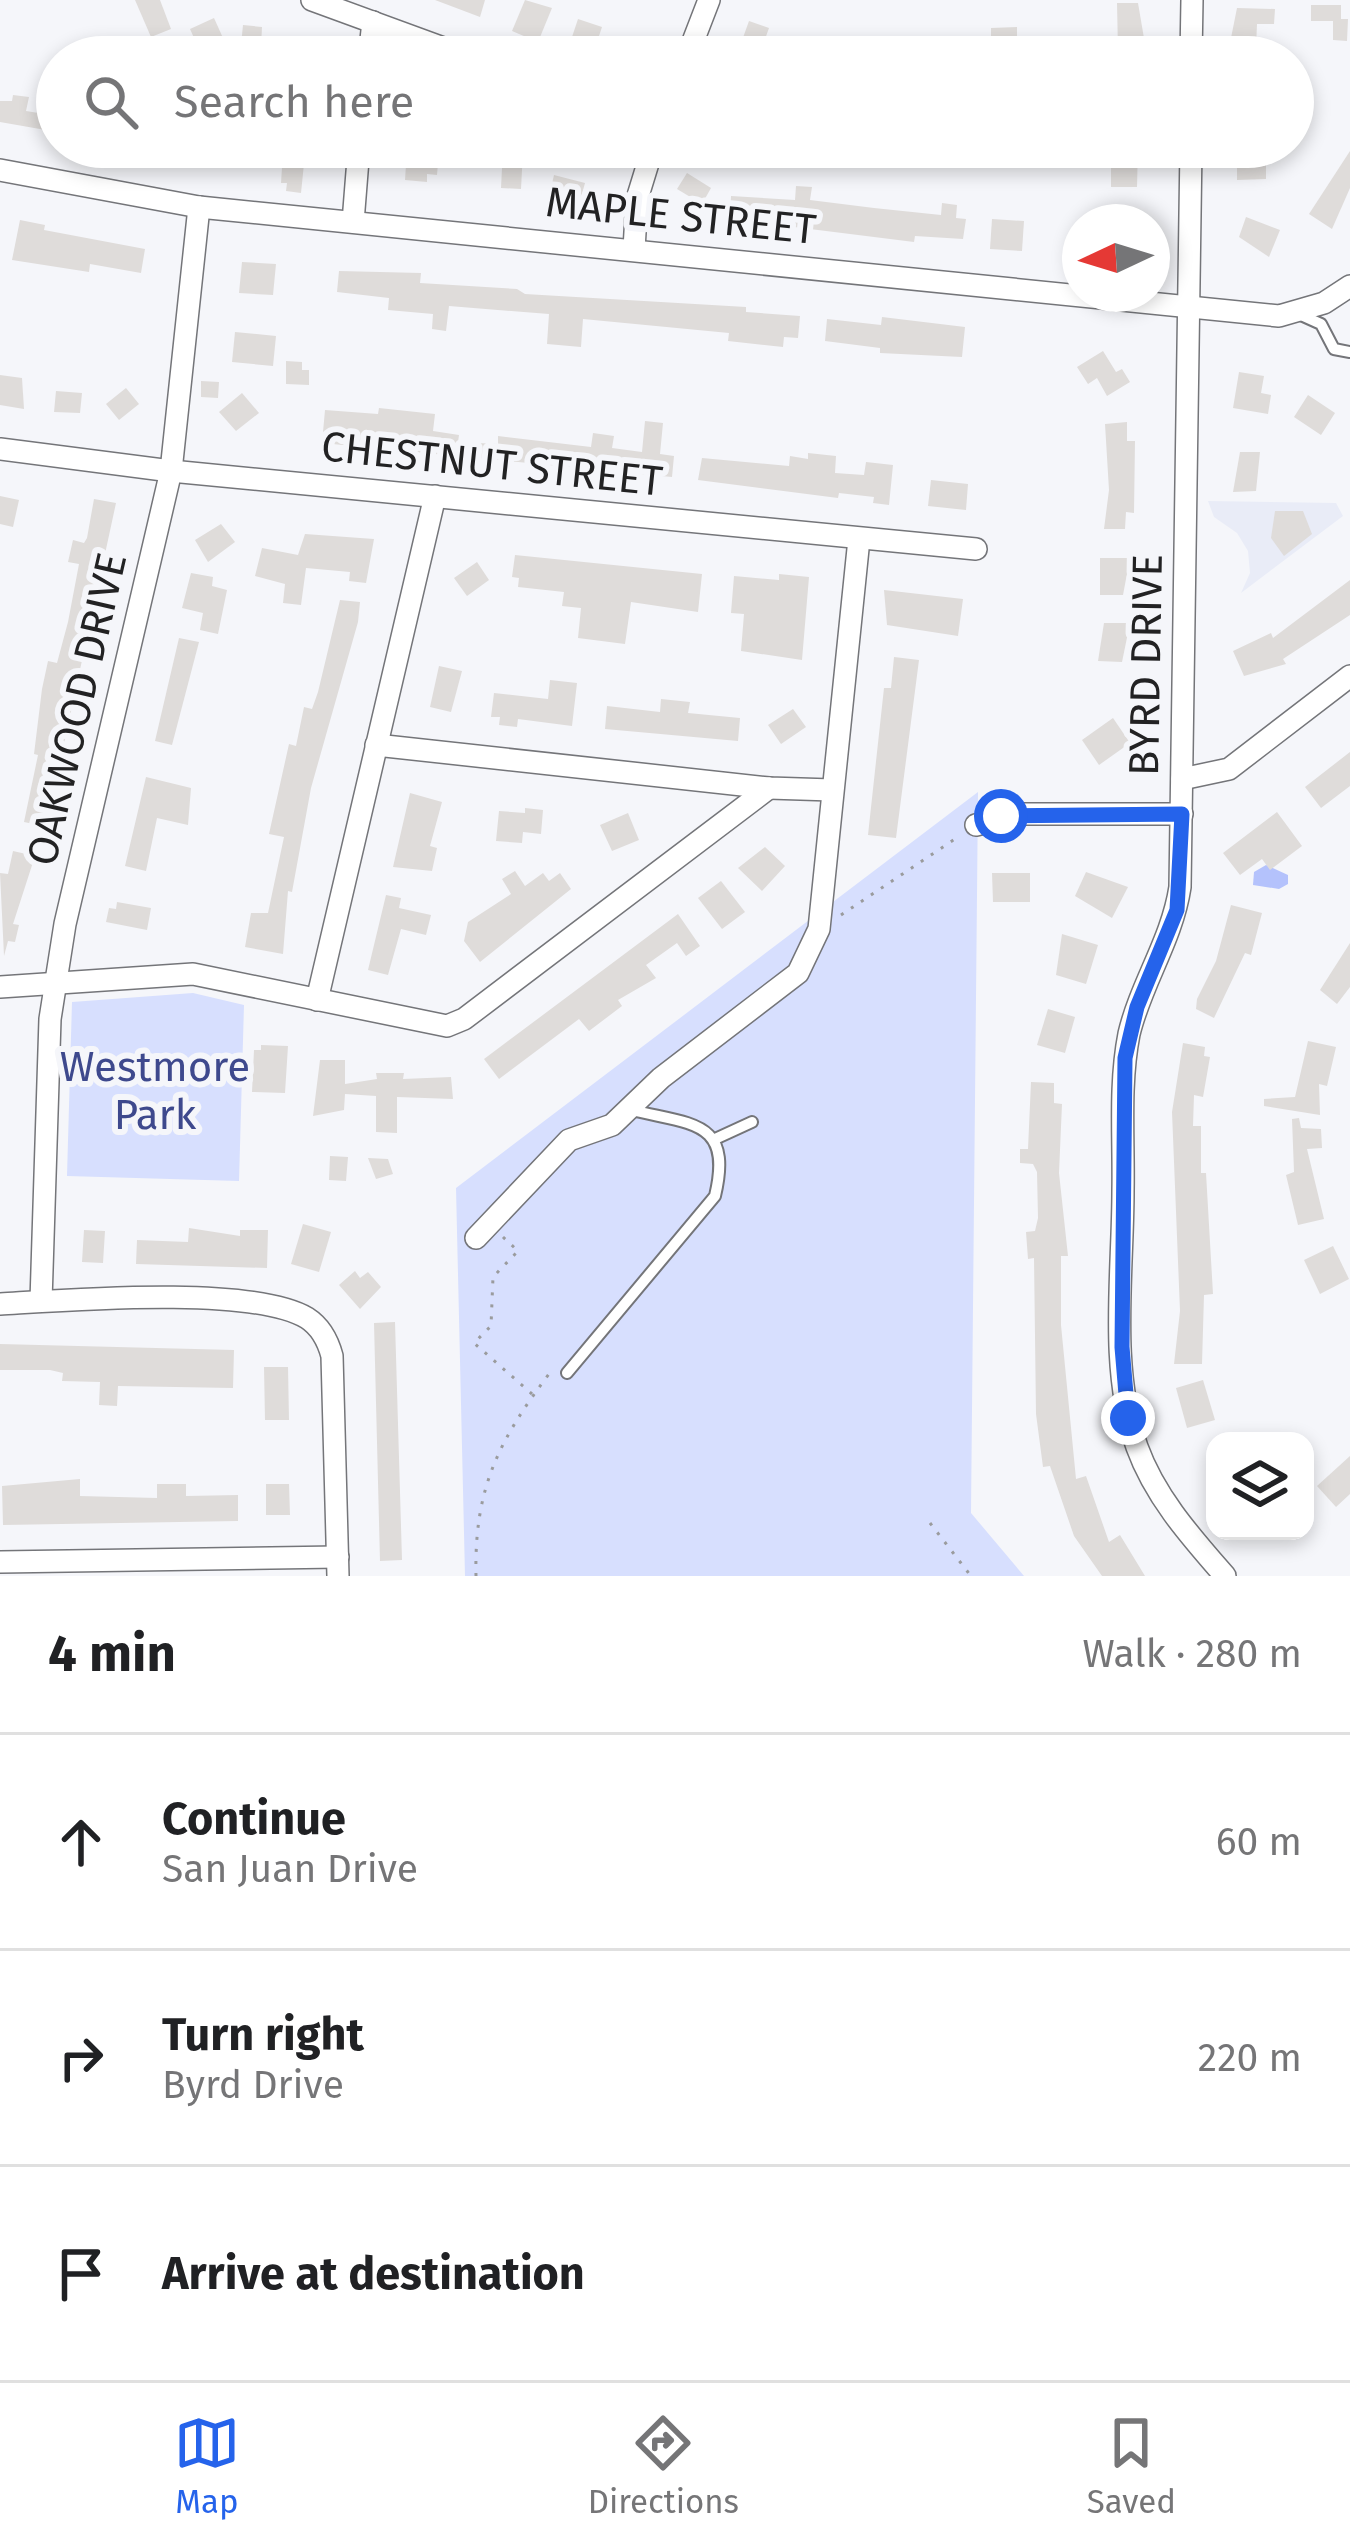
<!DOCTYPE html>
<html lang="en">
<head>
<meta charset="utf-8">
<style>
  :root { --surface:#fff; --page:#f6f6f6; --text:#202124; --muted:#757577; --line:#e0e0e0; --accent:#2563eb }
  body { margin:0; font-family:"Fira Sans",sans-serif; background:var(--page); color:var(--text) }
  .controls { position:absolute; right:36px; bottom:36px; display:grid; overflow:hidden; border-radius:24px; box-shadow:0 6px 18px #0003 }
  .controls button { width:108px; height:108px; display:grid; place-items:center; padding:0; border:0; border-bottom:3px solid var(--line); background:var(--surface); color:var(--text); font:60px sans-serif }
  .compass { position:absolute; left:1062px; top:204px; width:108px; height:108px; border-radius:50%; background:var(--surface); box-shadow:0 6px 18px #0003; rotate:266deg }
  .stop { position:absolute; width:36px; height:36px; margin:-27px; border:9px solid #2563eb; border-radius:50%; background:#fff }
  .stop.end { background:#2563eb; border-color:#fff; box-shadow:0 3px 12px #0008 }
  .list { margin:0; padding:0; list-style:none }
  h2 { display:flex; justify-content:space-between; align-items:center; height:156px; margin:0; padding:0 48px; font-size:51px }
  h2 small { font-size:39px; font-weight:400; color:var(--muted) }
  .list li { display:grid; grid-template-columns:78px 1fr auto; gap:36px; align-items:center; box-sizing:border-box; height:216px; padding:0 48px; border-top:3px solid var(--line) }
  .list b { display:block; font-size:45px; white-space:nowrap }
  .list p { margin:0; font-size:39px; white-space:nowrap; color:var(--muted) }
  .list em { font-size:39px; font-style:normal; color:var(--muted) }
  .icon { flex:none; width:66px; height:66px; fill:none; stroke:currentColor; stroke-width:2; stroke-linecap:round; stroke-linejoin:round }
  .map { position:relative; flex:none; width:1350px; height:1576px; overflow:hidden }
  .search { position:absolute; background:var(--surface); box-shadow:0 6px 18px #0003; left:36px; right:36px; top:36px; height:132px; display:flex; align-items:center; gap:30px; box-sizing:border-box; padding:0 42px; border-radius:66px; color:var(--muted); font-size:45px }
  .sheet { height:804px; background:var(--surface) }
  nav { display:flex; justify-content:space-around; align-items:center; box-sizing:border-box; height:168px; border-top:3px solid var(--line); background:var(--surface); font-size:33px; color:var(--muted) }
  nav a { display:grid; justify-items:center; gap:6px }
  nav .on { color:var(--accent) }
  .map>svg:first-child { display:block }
  .built { fill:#e9ecf7 }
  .green { fill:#d7dffe }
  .water { fill:#b4c2fc }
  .building { fill:#dfdcda }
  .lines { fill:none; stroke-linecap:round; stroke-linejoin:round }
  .lane-casing { stroke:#747579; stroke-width:14 }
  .street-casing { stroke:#747579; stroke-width:24 }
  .path { stroke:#9a9b9d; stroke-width:3; stroke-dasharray:3 9; stroke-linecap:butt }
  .lane { stroke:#fff; stroke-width:10 }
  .street { stroke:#fff; stroke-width:21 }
  .route { stroke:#2563eb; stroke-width:15 }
  .labels { text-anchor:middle; stroke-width:12; stroke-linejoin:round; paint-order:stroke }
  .street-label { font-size:42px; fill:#222223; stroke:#f5f6fa }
  .park-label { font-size:42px; fill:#3e498d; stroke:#f5f6fa }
</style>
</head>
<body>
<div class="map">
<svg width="1350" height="1576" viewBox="0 0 1350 1576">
  <rect width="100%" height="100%" fill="#f5f6fa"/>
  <path class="built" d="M 1208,501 L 1336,503 L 1343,516 L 1241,593 L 1250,573 L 1248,551 L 1237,533 L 1214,517 Z"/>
  <g class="green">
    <path d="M 978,792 L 971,1513 L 1024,1576 L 465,1576 L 456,1188 Z"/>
    <path d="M 193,993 L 244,1005 L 239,1181 L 67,1176 L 72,1002 Z"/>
  </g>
  <path class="water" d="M 1266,865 L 1288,875 L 1288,884 L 1279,889 L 1253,885 L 1254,872 Z"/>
  <g class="building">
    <path d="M 135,0 L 160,0 L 171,29 L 151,37 Z"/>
    <path d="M 435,0 L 485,0 L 480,17 Z"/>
    <path d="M 525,0 L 552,8 L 538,42 L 512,31 Z"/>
    <path d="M 1117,3 L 1138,3 L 1146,50 L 1118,51 Z"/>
    <path d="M 1311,5 L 1341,5 L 1341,19 L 1348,19 L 1347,41 L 1333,40 L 1333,21 L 1311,21 Z"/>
    <path d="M 1237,8 L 1275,9 L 1274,24 L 1257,24 L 1256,48 L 1229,48 Z"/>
    <path d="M 214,18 L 223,38 L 199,49 L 190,29 Z"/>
    <path d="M 578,19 L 602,27 L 595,48 L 571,40 Z"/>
    <path d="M 749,21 L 769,28 L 760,53 L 740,46 Z"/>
    <path d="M 243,25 L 262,27 L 261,46 L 241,45 Z"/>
    <path d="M 1017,27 L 1017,57 L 991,57 L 991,28 Z"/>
    <path d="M 13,95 L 29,97 L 26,111 L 57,116 L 57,132 L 0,122 L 0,101 L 12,101 Z"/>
    <path d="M 171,147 L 201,147 L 199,164 L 170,160 Z"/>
    <path d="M 490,147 L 523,151 L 521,189 L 501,188 L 502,168 L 488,167 Z"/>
    <path d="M 527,147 L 568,147 L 551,167 Z"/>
    <path d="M 1111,147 L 1138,147 L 1137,187 L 1111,187 Z"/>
    <path d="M 1244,147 L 1266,147 L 1266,179 L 1237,180 L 1237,160 L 1245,160 Z"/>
    <path d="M 407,149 L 439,152 L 437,175 L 427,174 L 427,182 L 405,180 Z"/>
    <path d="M 1350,151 L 1350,188 L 1332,229 L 1309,214 Z"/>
    <path d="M 283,152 L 305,154 L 301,193 L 286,191 L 287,183 L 281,183 Z"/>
    <path d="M 687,173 L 711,188 L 702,204 L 677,189 Z"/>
    <path d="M 554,175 L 585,183 L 577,212 L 547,205 Z"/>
    <path d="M 796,186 L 812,187 L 810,200 L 874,208 L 941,215 L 942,203 L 957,205 L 956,218 L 966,219 L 963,239 L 915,236 L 914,242 L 730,219 L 731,196 L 795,200 Z"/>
    <path d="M 1246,217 L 1280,230 L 1269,257 L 1239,237 Z"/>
    <path d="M 992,219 L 1024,221 L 1022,251 L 990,249 Z"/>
    <path d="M 20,220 L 45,225 L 44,230 L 145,249 L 141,273 L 90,264 L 89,272 L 12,260 Z"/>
    <path d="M 242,262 L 276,264 L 273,295 L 239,293 Z"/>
    <path d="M 339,271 L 421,273 L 420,283 L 517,289 L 525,294 L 746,307 L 746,312 L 800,316 L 798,338 L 784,337 L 783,347 L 728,341 L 729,333 L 583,319 L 581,347 L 547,344 L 549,314 L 449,306 L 446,331 L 432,329 L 433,314 L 388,310 L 389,298 L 337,292 Z"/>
    <path d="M 882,317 L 965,327 L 962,357 L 880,353 L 880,348 L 825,341 L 827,319 L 881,325 Z"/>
    <path d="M 235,332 L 276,336 L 273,366 L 232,362 Z"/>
    <path d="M 1103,351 L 1116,372 L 1122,369 L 1130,382 L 1107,396 L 1097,378 L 1088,384 L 1077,367 Z"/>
    <path d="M 286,361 L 302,362 L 302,370 L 309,370 L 309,385 L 286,384 Z"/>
    <path d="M 1239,372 L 1264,376 L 1261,393 L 1271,395 L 1268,414 L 1233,408 Z"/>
    <path d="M 0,375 L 22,378 L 24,409 L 0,405 Z"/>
    <path d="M 201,381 L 219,382 L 218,398 L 201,397 Z"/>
    <path d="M 126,388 L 139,404 L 119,420 L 106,404 Z"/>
    <path d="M 56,391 L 82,393 L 80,413 L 54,412 Z"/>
    <path d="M 242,393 L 259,413 L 236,431 L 219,412 Z"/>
    <path d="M 1308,395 L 1335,413 L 1321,435 L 1294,417 Z"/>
    <path d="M 379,408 L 435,414 L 433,431 L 459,435 L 458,442 L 498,444 L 498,436 L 591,447 L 593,433 L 614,436 L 612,448 L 642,452 L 645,421 L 663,423 L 660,454 L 674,456 L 672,477 L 322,443 L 325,410 L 378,414 Z"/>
    <path d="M 1127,422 L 1127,441 L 1135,441 L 1134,513 L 1126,512 L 1125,529 L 1104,529 L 1109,490 L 1105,424 Z"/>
    <path d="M 1240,452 L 1260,452 L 1256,491 L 1233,492 Z"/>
    <path d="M 808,453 L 836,456 L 835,473 L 864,475 L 866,462 L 893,465 L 889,505 L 873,503 L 874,497 L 839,493 L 838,498 L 698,480 L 702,458 L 789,466 L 790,456 L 808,459 Z"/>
    <path d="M 931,480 L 968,484 L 966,510 L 928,506 Z"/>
    <path d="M 0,496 L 19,500 L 13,527 L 0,524 Z"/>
    <path d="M 94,499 L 116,503 L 62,753 L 52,751 L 48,779 L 53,780 L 43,826 L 24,822 L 38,755 L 34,754 L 42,689 L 48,661 L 57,663 L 68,622 L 79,564 L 68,562 L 73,540 L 84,543 L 87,538 Z"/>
    <path d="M 1275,511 L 1303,511 L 1312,534 L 1284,556 L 1271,538 Z"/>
    <path d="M 221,524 L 235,542 L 208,562 L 195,540 Z"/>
    <path d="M 305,534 L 374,539 L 366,583 L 349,581 L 350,572 L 306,568 L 301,605 L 283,603 L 285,584 L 255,576 L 262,548 L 298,555 Z"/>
    <path d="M 515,555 L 702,574 L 698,612 L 631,602 L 625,644 L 578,638 L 581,608 L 562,606 L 564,592 L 518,587 L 519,578 L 512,577 Z"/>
    <path d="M 1100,558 L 1130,558 L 1123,595 L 1100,595 Z"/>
    <path d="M 477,562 L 489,580 L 467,596 L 454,578 Z"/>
    <path d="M 191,573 L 213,577 L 212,586 L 227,590 L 218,634 L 200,630 L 203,613 L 182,608 Z"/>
    <path d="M 779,574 L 809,577 L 802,660 L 741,651 L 744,614 L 731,613 L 734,576 L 779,580 Z"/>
    <path d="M 1350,580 L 1350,615 L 1283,659 L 1286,664 L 1244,676 L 1233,651 L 1271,633 L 1273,638 Z"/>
    <path d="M 884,590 L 963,599 L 958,636 L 887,625 Z"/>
    <path d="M 340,600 L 360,602 L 358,622 L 311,788 L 292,892 L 288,891 L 283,954 L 245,947 L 251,913 L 268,913 L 284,837 L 269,834 L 289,744 L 296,746 L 304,707 L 312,709 L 318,692 Z"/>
    <path d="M 1104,623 L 1130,623 L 1122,662 L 1098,661 Z"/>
    <path d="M 179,638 L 199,642 L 172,745 L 155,741 Z"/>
    <path d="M 894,657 L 919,660 L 896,838 L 868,835 L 884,688 L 891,688 Z"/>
    <path d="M 439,666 L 462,671 L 451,712 L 430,707 Z"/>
    <path d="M 550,680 L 577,683 L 572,726 L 518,719 L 517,727 L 499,725 L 500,717 L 491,717 L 494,693 L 548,699 Z"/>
    <path d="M 661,699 L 690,702 L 688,713 L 740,718 L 738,741 L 605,729 L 607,706 L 660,712 Z"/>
    <path d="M 793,709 L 806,727 L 781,744 L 768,725 Z"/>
    <path d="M 1113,718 L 1130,743 L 1099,765 L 1082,740 Z"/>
    <path d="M 1350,752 L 1350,786 L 1321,808 L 1305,787 Z"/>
    <path d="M 146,777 L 191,788 L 188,825 L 157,818 L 146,871 L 125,866 Z"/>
    <path d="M 410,793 L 442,802 L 430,846 L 437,848 L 432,871 L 393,867 Z"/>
    <path d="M 525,808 L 543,810 L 541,834 L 523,832 L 522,843 L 496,841 L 499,811 L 525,813 Z"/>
    <path d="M 1277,812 L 1302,846 L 1270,870 L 1262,859 L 1240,875 L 1223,853 Z"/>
    <path d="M 628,813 L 639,840 L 612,851 L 600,825 Z"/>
    <path d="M 765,847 L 785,866 L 762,891 L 738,868 Z"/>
    <path d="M 13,851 L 35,856 L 13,924 L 19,925 L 15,942 L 8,941 L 4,956 L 0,873 L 8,874 Z"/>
    <path d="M 515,871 L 525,886 L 543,873 L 549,881 L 560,873 L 571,889 L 480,962 L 464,941 L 468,922 L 511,894 L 502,879 Z"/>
    <path d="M 1086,872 L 1128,887 L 1112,918 L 1075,896 Z"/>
    <path d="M 992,873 L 1030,873 L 1030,902 L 993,902 Z"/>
    <path d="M 721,881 L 745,912 L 722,929 L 698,898 Z"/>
    <path d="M 386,895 L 401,898 L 399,908 L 431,915 L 426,935 L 401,929 L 388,975 L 368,970 Z"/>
    <path d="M 117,902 L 151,908 L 147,930 L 106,922 L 109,908 L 116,909 Z"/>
    <path d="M 1231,905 L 1262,913 L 1251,955 L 1245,953 L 1214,1018 L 1196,1009 L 1197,999 L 1216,961 Z"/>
    <path d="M 678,914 L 700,946 L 686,956 L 677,943 L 646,965 L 656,978 L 618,1000 L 622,1006 L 589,1031 L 579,1019 L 499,1079 L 484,1059 Z"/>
    <path d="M 1062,934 L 1098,945 L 1086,984 L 1056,975 Z"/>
    <path d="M 1350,943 L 1350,987 L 1337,1004 L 1320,990 Z"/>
    <path d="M 1048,1009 L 1075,1017 L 1065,1053 L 1037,1045 Z"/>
    <path d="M 1308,1041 L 1336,1047 L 1327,1086 L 1319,1084 L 1320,1115 L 1264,1106 L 1264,1099 L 1295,1097 Z"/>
    <path d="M 1183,1043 L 1205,1047 L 1204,1056 L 1210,1057 L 1203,1097 L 1194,1095 L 1193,1126 L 1201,1126 L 1201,1173 L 1206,1173 L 1213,1294 L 1204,1295 L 1202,1364 L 1174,1364 L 1180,1311 L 1172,1112 Z"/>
    <path d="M 261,1045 L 288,1046 L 285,1093 L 252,1092 L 254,1050 L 261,1050 Z"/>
    <path d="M 320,1060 L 345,1060 L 345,1084 L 377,1079 L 376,1073 L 404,1073 L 403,1079 L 451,1077 L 453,1099 L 397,1097 L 397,1133 L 376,1132 L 376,1096 L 345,1094 L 344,1110 L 313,1116 Z"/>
    <path d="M 1031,1082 L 1054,1083 L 1054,1103 L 1062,1104 L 1059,1173 L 1068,1256 L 1061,1256 L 1061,1325 L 1076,1479 L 1086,1476 L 1109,1542 L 1120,1535 L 1145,1576 L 1102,1576 L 1074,1536 L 1050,1466 L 1043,1467 L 1036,1414 L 1034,1258 L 1028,1259 L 1026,1232 L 1035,1231 L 1038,1218 L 1037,1172 L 1033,1164 L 1020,1163 L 1020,1149 L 1028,1149 Z"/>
    <path d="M 1299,1118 L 1301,1128 L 1321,1129 L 1322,1148 L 1307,1149 L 1324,1219 L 1298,1225 L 1286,1175 L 1294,1172 L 1292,1119 Z"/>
    <path d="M 330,1156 L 348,1157 L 346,1181 L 329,1180 Z"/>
    <path d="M 368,1158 L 388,1159 L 393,1174 L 376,1179 Z"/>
    <path d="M 303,1224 L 331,1232 L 319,1272 L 291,1264 Z"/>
    <path d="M 189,1228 L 240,1236 L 240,1230 L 268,1230 L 267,1268 L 136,1264 L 137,1240 L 188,1242 Z"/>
    <path d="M 84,1230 L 105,1231 L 103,1263 L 82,1262 Z"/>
    <path d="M 1333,1246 L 1349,1279 L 1320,1294 L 1304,1260 Z"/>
    <path d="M 355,1271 L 360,1278 L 368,1272 L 381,1287 L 360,1309 L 339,1285 Z"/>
    <path d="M 395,1322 L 402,1560 L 380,1561 L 374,1323 Z"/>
    <path d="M 0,1344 L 234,1350 L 233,1388 L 118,1386 L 117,1406 L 99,1405 L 100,1382 L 62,1381 L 63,1373 L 50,1370 L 0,1370 Z"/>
    <path d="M 264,1367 L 288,1367 L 289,1420 L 265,1420 Z"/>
    <path d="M 1203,1380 L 1215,1420 L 1187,1428 L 1176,1388 Z"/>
    <path d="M 1350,1456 L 1350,1494 L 1336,1507 L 1317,1486 Z"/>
    <path d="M 80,1479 L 80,1496 L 157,1498 L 157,1484 L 186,1484 L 186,1496 L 238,1495 L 238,1521 L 3,1525 L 2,1486 Z"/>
    <path d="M 266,1484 L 289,1484 L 290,1515 L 266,1515 Z"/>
  </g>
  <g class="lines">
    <g class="lane-casing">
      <g id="lane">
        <path d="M 1301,315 L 1321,324 L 1334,349 L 1350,352"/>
        <path d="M 715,1139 L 752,1122"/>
        <path d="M 567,1373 L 715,1196 C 733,1120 692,1125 632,1110"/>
      </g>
    </g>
    <g class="street-casing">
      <g id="street">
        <path d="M 312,0 L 468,57"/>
        <path d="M 369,57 L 373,22"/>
        <path d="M 687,57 L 709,0"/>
        <path d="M 1191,57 L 1192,0"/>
        <path d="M 1191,147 L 1180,887 C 1172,940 1141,983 1129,1034 C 1119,1085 1124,1139 1123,1191 C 1123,1273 1109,1368 1137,1447 C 1155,1497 1191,1537 1225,1576"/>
        <path d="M 0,170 L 199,207 L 1279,316 L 1324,303 L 1350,286"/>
        <path d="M 353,222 L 359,147"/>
        <path d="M 634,249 L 637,199 L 653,147"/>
        <path d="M 0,449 L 171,471 L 976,549"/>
        <path d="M 376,745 L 769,788 L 832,790"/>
        <path d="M 1182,779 L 1229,769 L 1350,676"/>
        <path d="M 976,825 L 1020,814 L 1182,814"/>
        <path d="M 0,987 L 193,974 L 447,1026 L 464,1019 L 769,788"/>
        <path d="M 317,1000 L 435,496"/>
        <path d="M 476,1238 L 569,1140 L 612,1125 L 661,1078 L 798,973 L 819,929 L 859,539"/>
        <path d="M 41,1301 L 50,1019 L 65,924 L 171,471 L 199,207"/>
        <path d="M 0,1304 C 68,1300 251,1285 307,1318 C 321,1327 328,1341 332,1356 L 338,1576"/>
        <path d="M 0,1562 L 338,1557"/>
      </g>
    </g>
    <g class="path">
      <path d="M 841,915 L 958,837"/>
      <path d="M 503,1237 L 518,1251 L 493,1277 L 491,1326 L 474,1343 L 532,1394"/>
      <path d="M 930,1523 L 971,1576"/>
      <path d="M 476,1576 C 474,1487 499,1440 552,1370"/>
    </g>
    <use href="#lane" class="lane"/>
    <use href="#street" class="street"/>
  </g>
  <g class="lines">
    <path class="route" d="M 1001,816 L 1182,814 L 1177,910 L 1137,1007 L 1125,1058 L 1122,1347 L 1128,1418"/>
  </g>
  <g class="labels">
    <g class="street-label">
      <text transform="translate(681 215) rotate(6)" y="15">MAPLE STREET</text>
      <text transform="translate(492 463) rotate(6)" y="15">CHESTNUT STREET</text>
      <text transform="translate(1145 665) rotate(-89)" y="15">BYRD DRIVE</text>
      <text transform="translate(76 709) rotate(-77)" y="15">OAKWOOD DRIVE</text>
    </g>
    <g class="park-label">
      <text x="155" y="1081">Westmore<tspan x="155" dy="48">Park</tspan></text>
    </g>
  </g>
</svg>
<div class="controls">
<button><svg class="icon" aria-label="layers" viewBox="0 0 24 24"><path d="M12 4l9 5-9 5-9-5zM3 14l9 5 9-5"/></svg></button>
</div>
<svg class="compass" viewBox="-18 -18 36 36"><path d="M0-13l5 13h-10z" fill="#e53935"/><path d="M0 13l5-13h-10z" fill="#757577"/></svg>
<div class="stop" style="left:1001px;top:816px"></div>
<div class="stop end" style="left:1128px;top:1418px"></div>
<div class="search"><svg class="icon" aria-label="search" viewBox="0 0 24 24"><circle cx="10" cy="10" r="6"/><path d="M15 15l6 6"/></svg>Search here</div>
</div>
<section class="sheet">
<h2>4 min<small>Walk · 280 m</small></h2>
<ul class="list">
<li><svg class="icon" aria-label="ahead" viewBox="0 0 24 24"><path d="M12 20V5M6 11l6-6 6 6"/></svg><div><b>Continue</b><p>San Juan Drive</p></div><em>60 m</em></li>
<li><svg class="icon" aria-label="right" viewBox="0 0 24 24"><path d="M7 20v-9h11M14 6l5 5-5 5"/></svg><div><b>Turn right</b><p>Byrd Drive</p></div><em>220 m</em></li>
<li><svg class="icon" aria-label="arrive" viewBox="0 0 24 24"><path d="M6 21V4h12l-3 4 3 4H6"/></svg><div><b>Arrive at destination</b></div></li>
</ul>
</section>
<nav>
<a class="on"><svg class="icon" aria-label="map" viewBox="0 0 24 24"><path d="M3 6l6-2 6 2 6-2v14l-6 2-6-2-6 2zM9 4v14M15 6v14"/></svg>Map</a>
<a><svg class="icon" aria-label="directions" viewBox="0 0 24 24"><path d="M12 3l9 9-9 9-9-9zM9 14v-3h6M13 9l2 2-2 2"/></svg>Directions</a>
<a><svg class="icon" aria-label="saved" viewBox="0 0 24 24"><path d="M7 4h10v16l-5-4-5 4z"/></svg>Saved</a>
</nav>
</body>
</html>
